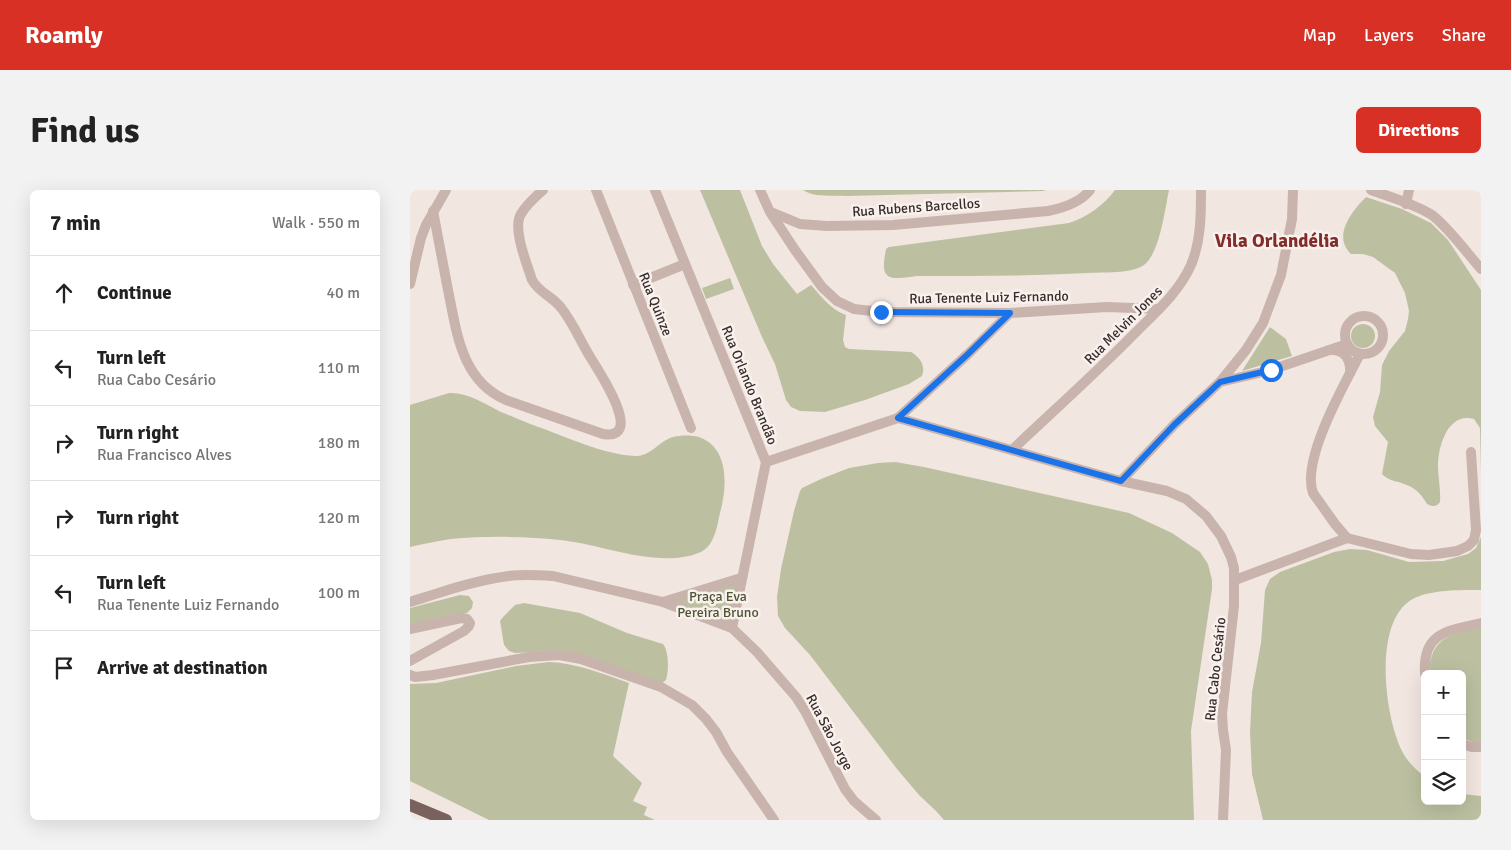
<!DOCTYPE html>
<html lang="en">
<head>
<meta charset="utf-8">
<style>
  :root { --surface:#fff; --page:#f2f2f2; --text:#222; --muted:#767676; --line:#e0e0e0; --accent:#d93025 }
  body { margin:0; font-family:Signika,sans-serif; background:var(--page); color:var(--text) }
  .controls { position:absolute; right:15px; bottom:15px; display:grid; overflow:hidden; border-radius:8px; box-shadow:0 5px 20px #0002 }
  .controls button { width:45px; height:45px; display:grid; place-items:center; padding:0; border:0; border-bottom:1px solid var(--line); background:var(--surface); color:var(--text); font:25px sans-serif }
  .stop { position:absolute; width:15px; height:15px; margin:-11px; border:4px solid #1a73e8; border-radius:50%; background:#fff }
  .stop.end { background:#1a73e8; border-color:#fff; box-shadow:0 1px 5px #0008 }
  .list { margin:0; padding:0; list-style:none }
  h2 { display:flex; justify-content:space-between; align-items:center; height:65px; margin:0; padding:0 20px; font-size:21px }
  h2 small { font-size:16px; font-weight:400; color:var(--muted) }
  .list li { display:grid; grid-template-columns:32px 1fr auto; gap:15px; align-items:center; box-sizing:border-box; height:75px; padding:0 20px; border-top:1px solid var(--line) }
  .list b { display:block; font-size:19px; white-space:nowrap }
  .list p { margin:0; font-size:16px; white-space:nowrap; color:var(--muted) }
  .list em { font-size:16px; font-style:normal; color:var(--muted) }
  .icon { flex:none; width:28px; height:28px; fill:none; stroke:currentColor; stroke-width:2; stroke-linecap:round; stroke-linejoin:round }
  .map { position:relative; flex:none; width:1071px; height:630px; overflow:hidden; border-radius:8px }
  header { display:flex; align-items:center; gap:30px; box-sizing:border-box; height:70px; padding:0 25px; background:var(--accent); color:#fff }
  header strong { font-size:24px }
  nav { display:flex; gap:28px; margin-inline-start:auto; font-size:18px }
  .intro { display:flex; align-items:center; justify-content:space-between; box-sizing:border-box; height:120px; padding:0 30px }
  h1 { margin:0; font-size:35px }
  .button { padding:12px 22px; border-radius:8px; background:var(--accent); color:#fff; font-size:18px; font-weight:700 }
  main { display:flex; gap:30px; padding:0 30px }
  aside { flex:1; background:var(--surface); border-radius:8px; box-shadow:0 5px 20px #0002 }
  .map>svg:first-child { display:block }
  .green { fill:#bcc0a1 }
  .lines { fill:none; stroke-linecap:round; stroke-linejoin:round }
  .minor { stroke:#c9b4ad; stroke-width:10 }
  .major { stroke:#79615e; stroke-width:12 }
  .route { stroke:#1a73e8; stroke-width:6 }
  .labels { text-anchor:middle; stroke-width:5; stroke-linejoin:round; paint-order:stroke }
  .street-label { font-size:14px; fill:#382d2b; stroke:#f9f1ed }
  .park-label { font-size:14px; fill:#4f5531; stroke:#f9f1ed }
  .district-label { font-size:19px; font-weight:bold; fill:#822d2a; stroke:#f9f1ed }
</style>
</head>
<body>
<header>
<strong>Roamly</strong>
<nav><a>Map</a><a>Layers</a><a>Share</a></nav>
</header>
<div class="intro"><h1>Find us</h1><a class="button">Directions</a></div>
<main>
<aside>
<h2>7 min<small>Walk · 550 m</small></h2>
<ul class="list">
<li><svg class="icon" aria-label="ahead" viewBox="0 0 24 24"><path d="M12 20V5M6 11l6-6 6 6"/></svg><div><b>Continue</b></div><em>40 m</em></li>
<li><svg class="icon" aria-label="left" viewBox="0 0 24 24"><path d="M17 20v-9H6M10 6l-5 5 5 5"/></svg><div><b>Turn left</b><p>Rua Cabo Cesário</p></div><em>110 m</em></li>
<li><svg class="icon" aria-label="right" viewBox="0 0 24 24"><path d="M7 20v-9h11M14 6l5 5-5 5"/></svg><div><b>Turn right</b><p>Rua Francisco Alves</p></div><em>180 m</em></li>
<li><svg class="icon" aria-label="right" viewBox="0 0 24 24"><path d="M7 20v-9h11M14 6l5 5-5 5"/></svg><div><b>Turn right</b></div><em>120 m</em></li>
<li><svg class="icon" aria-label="left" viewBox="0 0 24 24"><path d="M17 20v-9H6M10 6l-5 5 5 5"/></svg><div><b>Turn left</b><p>Rua Tenente Luiz Fernando</p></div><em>100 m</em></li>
<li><svg class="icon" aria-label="arrive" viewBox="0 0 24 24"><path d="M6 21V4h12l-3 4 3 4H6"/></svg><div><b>Arrive at destination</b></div></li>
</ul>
</aside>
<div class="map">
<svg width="1071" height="630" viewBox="0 0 1071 630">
  <rect width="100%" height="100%" fill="#f2e6e1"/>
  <g class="green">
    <path d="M 290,0 L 330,0 L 352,56 L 363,74 L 387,104 L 401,95 C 412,107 420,119 436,125 L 433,150 L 435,157 L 439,159 L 501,162 C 510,167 516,176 512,186 L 499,194 L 455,210 L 415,222 L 390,221 L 381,217 L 376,210 L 365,174 L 352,147 Z"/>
    <path d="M 393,0 L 636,0 L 633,1 L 437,6 C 423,5 405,8 393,0 Z"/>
    <path d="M 705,0 L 759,0 C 755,19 750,63 734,75 C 721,84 693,82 678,83 C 622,86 566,86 510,86 C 503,86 485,90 480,87 C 470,83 475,67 476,59 L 479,57 L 659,33 C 677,27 694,15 705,0 Z"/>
    <path d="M 956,7 L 992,19 L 1021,33 L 1038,50 L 1071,100 L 1071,282 L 1070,238 L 1064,229 C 1038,222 1028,256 1028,276 C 1028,288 1031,300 1030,312 C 1027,317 1022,317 1017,314 C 1012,306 1008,300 999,296 C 990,291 979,292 972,284 L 978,252 L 965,236 L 963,227 L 970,202 L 972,175 L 979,161 L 995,141 L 998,129 L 999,121 L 995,103 L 985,83 L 963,67 L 953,64 L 941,64 C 922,46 942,21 956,7 Z"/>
    <path d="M 320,88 L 324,99 L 296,109 L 292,98 Z"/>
    <circle cx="953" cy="146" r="12"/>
    <path d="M 860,137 L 876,149 L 882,166 L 832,181 Z"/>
    <path d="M 39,203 C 58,202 75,214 91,222 C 106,228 121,235 137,240 C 162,250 201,266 227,266 C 242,265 249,251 263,247 C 271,245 281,245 289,247 C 320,258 317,298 310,323 C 307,336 305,355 291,362 C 249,380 192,354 150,350 C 116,346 74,346 41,349 C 27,351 13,354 0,357 L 0,215 Z"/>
    <path d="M 485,272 L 514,277 L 719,323 L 762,343 L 790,362 L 798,374 L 802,390 L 802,399 L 781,541 L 784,630 L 534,630 L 526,621 L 509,605 L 487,579 L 400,465 L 375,438 L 368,426 L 367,407 L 371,379 L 384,321 L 390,301 L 392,298 L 411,289 L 439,278 L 468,273 Z"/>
    <path d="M 1071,347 L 1071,400 C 1050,400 1013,399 997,413 C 964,440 975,527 992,561 C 997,571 1006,580 1015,587 L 1015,611 L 1052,611 L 1052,604 L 1071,606 L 1071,630 L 853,630 L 842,584 L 840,542 L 842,502 L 851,453 L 855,400 L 860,389 L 870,382 L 924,362 L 940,359 L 957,360 L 999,372 L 1033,371 L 1058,364 L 1066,358 Z"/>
    <path d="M 331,388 L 322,438 L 253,412 Z"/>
    <path d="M 50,405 L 59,406 L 63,412 L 62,418 L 57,423 L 0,437 L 0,418 Z"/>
    <path d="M 114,413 L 170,423 L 217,443 L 253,454 C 259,461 259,481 256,490 L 252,493 L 140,461 L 105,463 L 99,461 L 94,455 L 90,431 L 93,427 L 105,415 Z"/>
    <path d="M 1071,437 L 1071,553 L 1063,552 L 1052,548 L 1052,484 L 1019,484 C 1020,447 1041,444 1071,437 Z"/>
    <path d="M 139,472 C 167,473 193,484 219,493 L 203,566 L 232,593 L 223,611 L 237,617 L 234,625 L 245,630 L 79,630 L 0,591 L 0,494 L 26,493 L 106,476 Z"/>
  </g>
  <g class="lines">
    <g class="minor">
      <path d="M 186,0 L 281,238"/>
      <path d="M 245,0 L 356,272 L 322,438"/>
      <path d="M 350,0 L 360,22 L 385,60 L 412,97 L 427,111 L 444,119 L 471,122 L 600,123 L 697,117 L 749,119"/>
      <path d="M 961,0 C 980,7 1005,14 1022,25 C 1039,38 1057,63 1071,79"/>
      <path d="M 996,14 L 999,0"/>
      <path d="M 23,21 C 28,48 33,74 38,100 C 47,143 51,190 96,210 L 193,244 C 237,251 186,177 179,165 C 170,150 163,133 152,119 C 144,107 129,103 122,90 C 117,74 102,38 111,24 C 116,15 125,7 133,0"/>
      <path d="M 361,22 L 390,34 L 417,36 L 483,35 L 638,21 C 653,18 670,13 680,0"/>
      <path d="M 0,94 L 11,48 L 16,35 L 36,0"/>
      <path d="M 223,95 L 275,74"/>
      <circle cx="954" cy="145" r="19"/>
      <path d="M 922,160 C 935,160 941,170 940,183"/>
      <path d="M 810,192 L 861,180 L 937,154"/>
      <path d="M 488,228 L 558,164 L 600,123"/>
      <path d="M 602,260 C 643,221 686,183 726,142 C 746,122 769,102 781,75 C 791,51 791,25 791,0"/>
      <path d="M 356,272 L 488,228 L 711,291 L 757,301 L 776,309 L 796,326 L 811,346 L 821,367 L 824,378 L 824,416 L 812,524 L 813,540 L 816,560 L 813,630"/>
      <path d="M 711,291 L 764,235 L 810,192 L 836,160 L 853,133 L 871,85 L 882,29 L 883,0"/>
      <path d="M 937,348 L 925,334 L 903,303 C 891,270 934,195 950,164"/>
      <path d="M 825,390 L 937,348 L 1001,364 L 1019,365 L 1047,361 L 1058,356 L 1064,350 L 1066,340 L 1061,262"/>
      <path d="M 0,412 C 32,402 66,390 99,386 C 114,384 128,385 143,386 L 253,412 L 322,438 L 347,462 L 386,507 L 395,521 L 435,599 L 444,611 L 466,630"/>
      <path d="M 253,412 L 331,388"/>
      <path d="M 0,439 L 51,428 L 57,429 L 60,433 L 59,436 L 54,441 L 0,471"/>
      <path d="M 1015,484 C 1012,442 1038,441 1071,433"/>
      <path d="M 0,485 L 5,487 L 23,485 L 119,467 L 149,465 L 171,469 L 251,497 L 282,515 L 296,529 L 306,542 L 317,562 L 364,630"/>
      <path d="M 1052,554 L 1062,557 L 1071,557"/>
    </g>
    <path class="major" d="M 0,615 L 36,630"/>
  </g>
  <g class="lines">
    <path class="route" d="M 471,122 L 600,123 L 558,164 L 488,228 L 711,291 L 764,235 L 810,192 L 861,180"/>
  </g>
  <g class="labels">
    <g class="street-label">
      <text transform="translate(506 17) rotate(-4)" y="5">Rua Rubens Barcellos</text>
      <text transform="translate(579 107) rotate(-1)" y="5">Rua Tenente Luiz Fernando</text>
      <text transform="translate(246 114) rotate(68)" y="5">Rua Quinze</text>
      <text transform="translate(713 135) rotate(-45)" y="5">Rua Melvin Jones</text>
      <text transform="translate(340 195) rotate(68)" y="5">Rua Orlando Brandão</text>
      <text transform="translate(805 479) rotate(-84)" y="5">Rua Cabo Cesário</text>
      <text transform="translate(420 542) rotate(62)" y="5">Rua São Jorge</text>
    </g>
    <g class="park-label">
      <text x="308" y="411">Praça Eva<tspan x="308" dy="16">Pereira Bruno</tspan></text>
    </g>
    <g class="district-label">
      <text x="867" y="57">Vila Orlandélia</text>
    </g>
  </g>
</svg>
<div class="controls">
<button>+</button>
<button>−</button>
<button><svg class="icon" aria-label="layers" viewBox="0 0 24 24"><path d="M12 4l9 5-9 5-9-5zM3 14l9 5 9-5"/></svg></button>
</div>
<div class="stop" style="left:861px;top:180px"></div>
<div class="stop end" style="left:471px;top:122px"></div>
</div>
</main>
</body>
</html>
